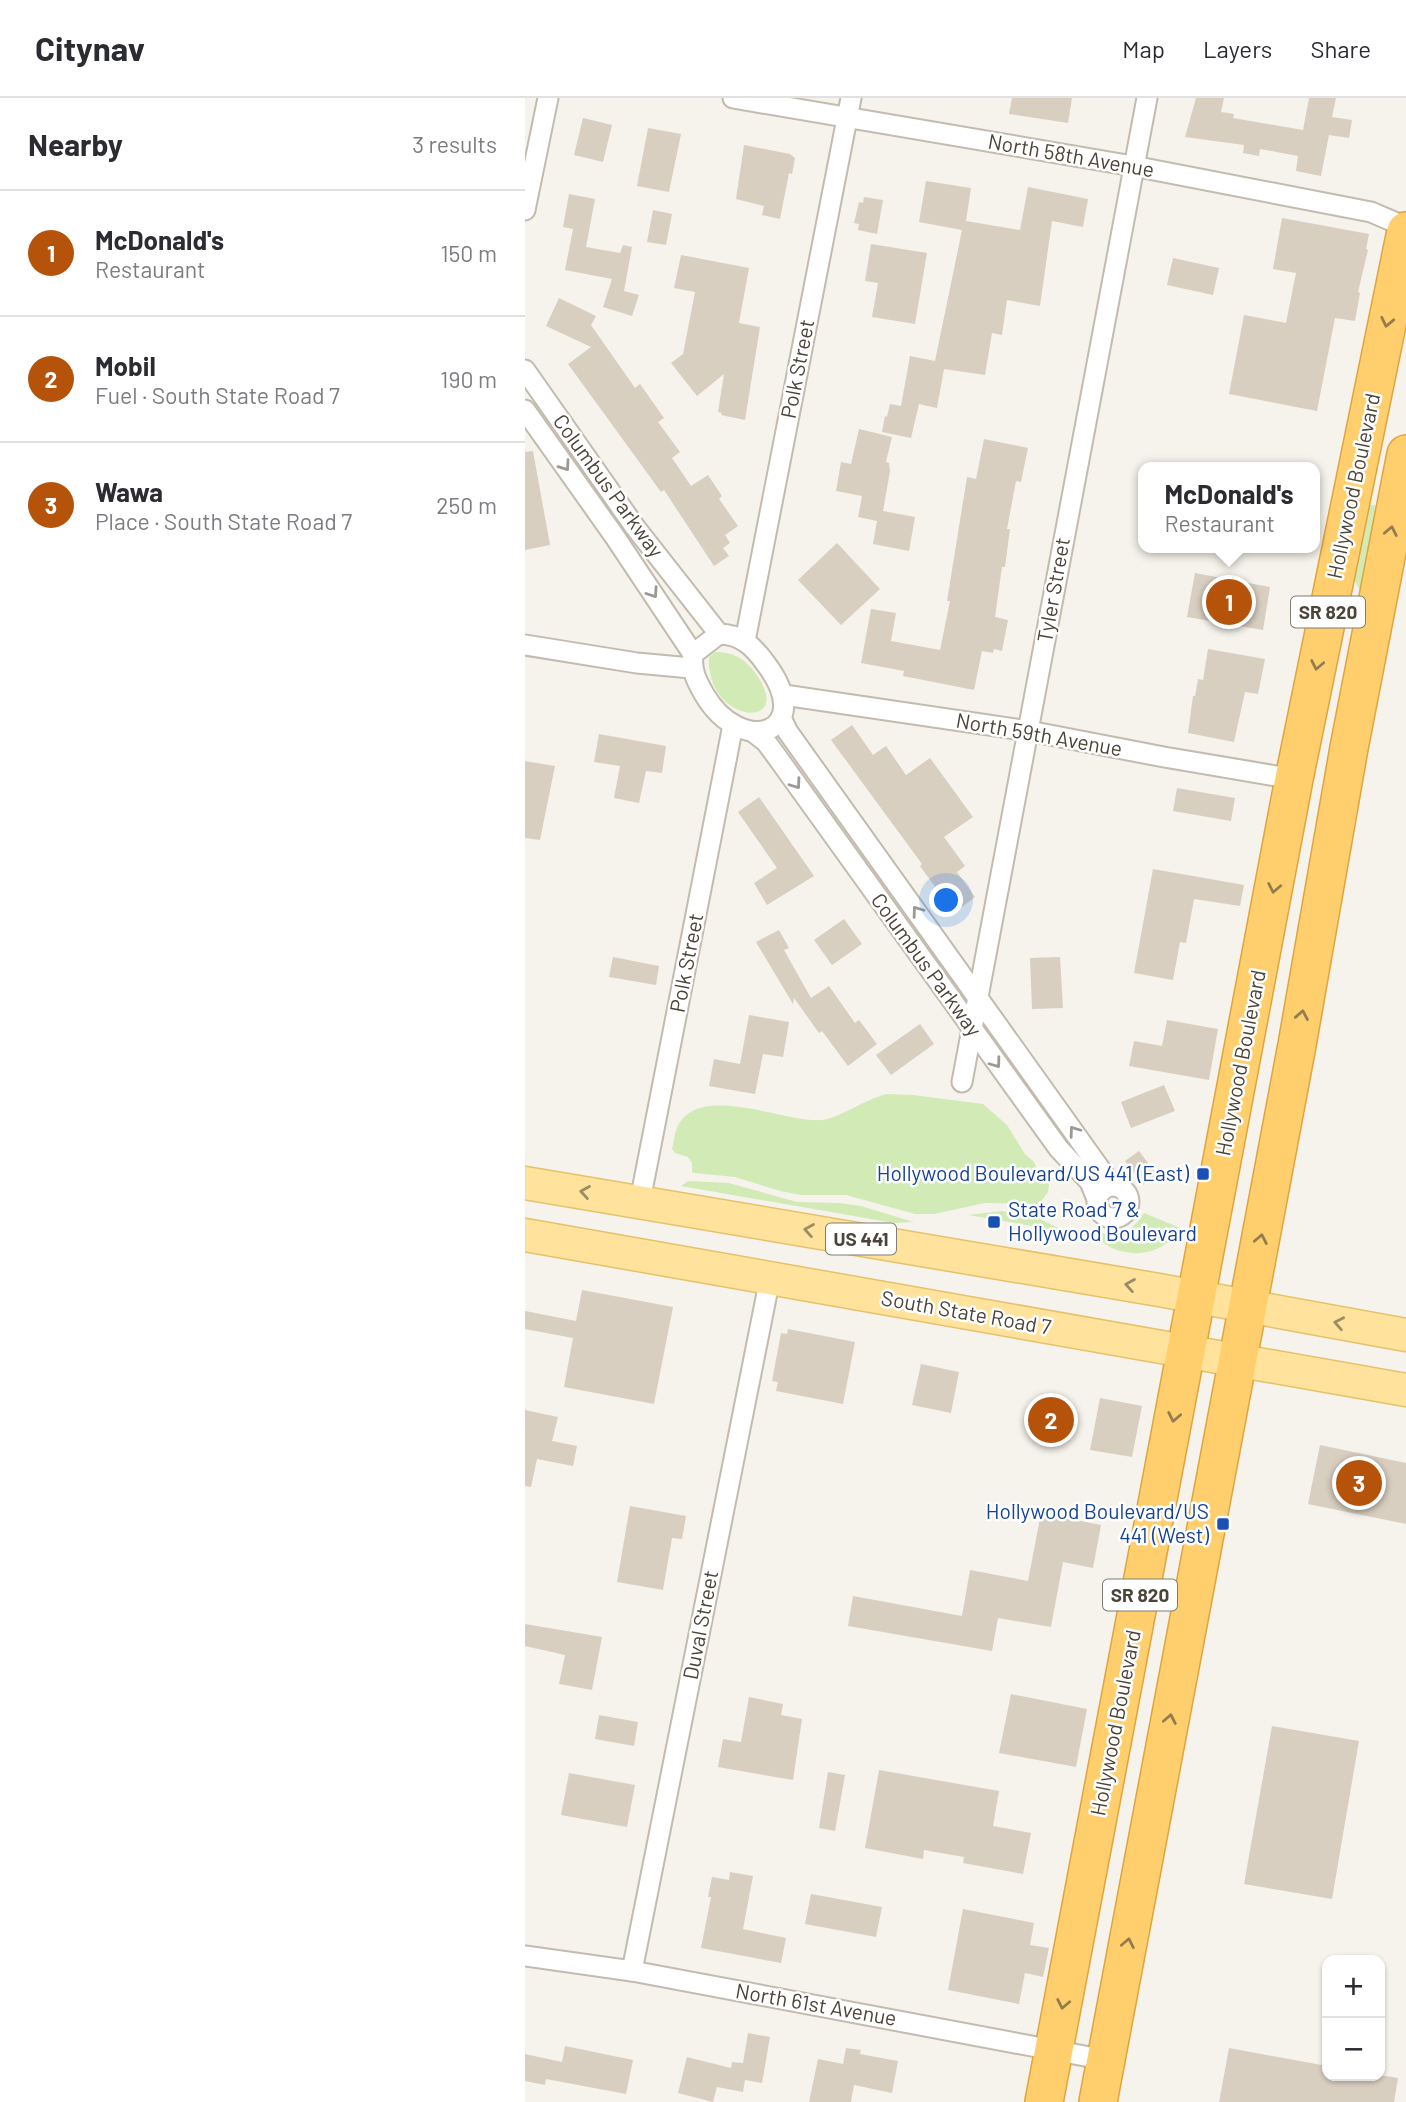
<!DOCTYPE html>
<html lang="en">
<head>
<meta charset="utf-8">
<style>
  :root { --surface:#fff; --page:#f7f7f7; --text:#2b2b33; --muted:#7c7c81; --line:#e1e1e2; --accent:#b45309 }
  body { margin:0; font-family:Barlow,sans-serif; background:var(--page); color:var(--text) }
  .controls { position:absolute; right:21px; bottom:21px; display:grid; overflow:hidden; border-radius:14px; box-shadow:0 2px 5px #0004 }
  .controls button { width:63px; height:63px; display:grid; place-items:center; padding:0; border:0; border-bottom:2px solid var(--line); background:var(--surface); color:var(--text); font:35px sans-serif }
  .you { position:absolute; left:422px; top:803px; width:24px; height:24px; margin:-18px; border:5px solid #fff; border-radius:50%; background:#1a73e8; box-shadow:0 0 0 10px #1a73e833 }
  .badge { display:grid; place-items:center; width:46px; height:46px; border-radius:50%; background:var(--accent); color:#fff; font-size:23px; font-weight:700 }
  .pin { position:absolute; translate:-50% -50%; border:4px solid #fff; box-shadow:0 2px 7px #0006 }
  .popup { position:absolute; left:613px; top:364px; width:182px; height:91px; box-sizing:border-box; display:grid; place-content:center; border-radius:14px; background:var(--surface); filter:drop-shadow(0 2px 5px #0005); font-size:23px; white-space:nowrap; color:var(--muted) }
  .popup b { font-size:26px; color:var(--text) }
  .popup::after { content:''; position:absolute; left:50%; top:100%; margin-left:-14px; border:14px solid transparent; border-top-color:var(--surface) }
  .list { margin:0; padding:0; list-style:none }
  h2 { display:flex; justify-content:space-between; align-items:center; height:91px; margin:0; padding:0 28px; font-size:30px }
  h2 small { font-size:23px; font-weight:400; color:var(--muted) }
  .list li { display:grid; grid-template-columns:46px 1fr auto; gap:21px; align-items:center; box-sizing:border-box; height:126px; padding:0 28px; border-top:2px solid var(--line) }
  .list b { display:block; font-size:26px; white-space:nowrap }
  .list p { margin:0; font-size:23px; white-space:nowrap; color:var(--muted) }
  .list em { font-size:23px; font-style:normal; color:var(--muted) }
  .map { position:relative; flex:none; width:881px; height:2004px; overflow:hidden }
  header { display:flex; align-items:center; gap:42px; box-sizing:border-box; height:98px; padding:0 35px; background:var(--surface); border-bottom:2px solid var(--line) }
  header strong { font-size:33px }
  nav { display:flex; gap:38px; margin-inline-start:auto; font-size:24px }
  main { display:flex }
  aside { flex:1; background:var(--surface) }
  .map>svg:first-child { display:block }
  .green { fill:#d2eab5 }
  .building { fill:#d8cfc1 }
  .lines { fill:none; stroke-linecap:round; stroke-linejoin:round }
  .street-casing { stroke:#c2bbae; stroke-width:23 }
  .primary-casing { stroke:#e6c16a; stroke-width:35 }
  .highway-casing { stroke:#e0a43c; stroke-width:40 }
  .street { stroke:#fff; stroke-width:19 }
  .primary { stroke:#ffe39c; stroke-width:32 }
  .highway { stroke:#ffcf6e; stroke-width:37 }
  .oneway { stroke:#937c4e }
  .oneway2 { stroke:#9c9892 }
  .oneway3 { stroke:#9c8c66 }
  .transit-dot { fill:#1a4fb4; stroke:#fff; stroke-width:2.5 }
  .labels { text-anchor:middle; stroke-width:5; stroke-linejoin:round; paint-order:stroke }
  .shield { fill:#fff; stroke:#817c74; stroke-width:2 }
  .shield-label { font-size:19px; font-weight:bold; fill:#4b4439 }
  .street-label { font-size:21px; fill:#4b4439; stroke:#fff }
  .transit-label { font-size:21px; fill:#164399; stroke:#fff; text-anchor:end }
</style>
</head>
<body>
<header>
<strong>Citynav</strong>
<nav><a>Map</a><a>Layers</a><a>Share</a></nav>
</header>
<main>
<aside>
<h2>Nearby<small>3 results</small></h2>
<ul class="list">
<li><span class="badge">1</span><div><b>McDonald's</b><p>Restaurant</p></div><em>150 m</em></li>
<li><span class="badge">2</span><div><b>Mobil</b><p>Fuel · South State Road 7</p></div><em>190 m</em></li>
<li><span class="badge">3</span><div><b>Wawa</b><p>Place · South State Road 7</p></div><em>250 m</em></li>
</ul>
</aside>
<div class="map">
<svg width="881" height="2004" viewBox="0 0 881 2004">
  <rect width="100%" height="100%" fill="#f6f3ec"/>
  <g class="green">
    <path d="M 843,406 L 852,408 L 835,492 L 828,481 Z"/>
    <path d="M 190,554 C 209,554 221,561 231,576 C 272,634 180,626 184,559 Z"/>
    <path d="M 482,959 L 486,960 L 550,1052 L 548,1054 L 480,961 Z"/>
    <path d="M 362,996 L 388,997 L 458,1006 L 482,1027 L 500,1056 L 509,1064 L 514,1076 L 521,1081 L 524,1087 L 523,1094 L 514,1106 L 460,1105 L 409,1116 L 390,1116 L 321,1097 L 276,1097 L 255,1093 L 210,1079 L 169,1075 L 167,1074 L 167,1065 L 163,1059 L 150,1055 L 147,1051 C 149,1045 149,1036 152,1030 C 172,983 259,1025 297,1022 C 315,1020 340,1001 362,996 Z"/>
    <path d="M 163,1083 L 204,1085 L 272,1104 L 314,1105 L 336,1108 L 389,1124 L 369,1125 L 156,1088 Z"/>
    <path d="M 477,1113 L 511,1119 L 542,1134 L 443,1117 Z"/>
    <path d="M 619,1115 L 653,1129 C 650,1133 647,1139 644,1143 C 622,1163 585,1157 568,1135 L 570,1132 C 590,1143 608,1134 619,1115 Z"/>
  </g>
  <g class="building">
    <path d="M 487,0 L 547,0 L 543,25 L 484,16 Z"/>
    <path d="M 671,0 L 699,0 L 696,14 L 709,16 L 708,20 L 778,32 L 784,0 L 811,0 L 807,19 L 827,22 L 824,40 L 804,37 L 796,78 L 771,73 L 773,58 L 735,51 L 734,58 L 718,55 L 719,47 L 660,39 Z"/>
    <path d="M 58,20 L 87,27 L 78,64 L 49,57 Z"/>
    <path d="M 123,30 L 156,36 L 144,94 L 112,88 Z"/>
    <path d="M 219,47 L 265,56 L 270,60 L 267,76 L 264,75 L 255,121 L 237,117 L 239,108 L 211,101 Z"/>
    <path d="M 401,83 L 446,90 L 441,123 L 495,132 L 503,89 L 563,101 L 558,129 L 527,123 L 515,208 L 482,202 L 477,237 L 467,235 L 460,277 L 419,271 L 412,310 L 394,306 L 386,340 L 357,334 L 360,318 L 362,319 L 365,306 L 376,308 L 385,258 L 410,263 L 437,132 L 394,124 Z"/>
    <path d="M 44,96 L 70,101 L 61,149 L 95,155 L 98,147 L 107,149 L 99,193 L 114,197 L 107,218 L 78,209 L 87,181 L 40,172 L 48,131 L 38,129 Z"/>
    <path d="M 339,99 L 358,102 L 352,136 L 333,132 L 334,126 L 329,125 L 334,104 L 338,105 Z"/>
    <path d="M 128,112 L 147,116 L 141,147 L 122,144 Z"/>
    <path d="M 757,120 L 844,136 L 841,151 L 843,152 L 833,194 L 835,195 L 830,223 L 810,220 L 792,313 L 704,296 L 719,217 L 761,225 L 771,175 L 748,171 Z"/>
    <path d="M 346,146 L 402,155 L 390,226 L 347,219 L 353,185 L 340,183 Z"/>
    <path d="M 156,157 L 224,170 L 214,225 L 235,229 L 220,322 L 196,317 L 197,315 L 193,314 L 199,276 L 172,298 L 146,265 L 158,256 L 170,194 L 149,190 Z"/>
    <path d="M 648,160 L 694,170 L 688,197 L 642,187 Z"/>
    <path d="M 34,200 L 71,218 L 66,227 L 110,290 L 115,286 L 139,320 L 133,324 L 155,354 L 147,360 L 166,388 L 183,377 L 197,398 L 194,401 L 213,428 L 200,437 L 205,445 L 198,450 L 204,458 L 189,468 L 139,392 L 136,394 L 43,266 L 66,249 L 21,228 Z"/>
    <path d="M 334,331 L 367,339 L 361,364 L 364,365 L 365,373 L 358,413 L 390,419 L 384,453 L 348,446 L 352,423 L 333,419 L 337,398 L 311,393 L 316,364 L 326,366 Z"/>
    <path d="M 459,341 L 503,350 L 496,384 L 491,383 L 482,431 L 485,431 L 480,469 L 477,469 L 470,519 L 483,522 L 477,553 L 469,551 L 468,555 L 457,553 L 449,592 L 378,578 L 379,573 L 336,565 L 346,511 L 371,515 L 366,543 L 415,552 L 425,503 L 422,503 L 442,379 L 451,381 Z"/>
    <path d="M 8,353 L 25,447 L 0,452 L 0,354 Z"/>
    <path d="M 312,445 L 355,491 L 316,527 L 273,482 Z"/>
    <path d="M 670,475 L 745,489 L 738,532 L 662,519 Z"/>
    <path d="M 683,551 L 740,561 L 733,596 L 720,594 L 709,644 L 663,635 L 668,598 L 670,598 L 673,581 L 678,582 Z"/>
    <path d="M 327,627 L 348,657 L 361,648 L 381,677 L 405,660 L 448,719 L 419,739 L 440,768 L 432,774 L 450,799 L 429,815 L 395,768 L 397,766 L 306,642 Z"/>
    <path d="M 74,636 L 141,648 L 137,675 L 121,673 L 114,705 L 89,700 L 95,668 L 69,664 Z"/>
    <path d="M 0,663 L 30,668 L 15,742 L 0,740 Z"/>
    <path d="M 652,690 L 710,700 L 706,723 L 648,713 Z"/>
    <path d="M 234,699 L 289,778 L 242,807 L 229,785 L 252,770 L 213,714 Z"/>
    <path d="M 628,771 L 719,787 L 715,808 L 669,801 L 661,845 L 655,844 L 648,882 L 609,875 Z"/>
    <path d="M 319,821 L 337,846 L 307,867 L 289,842 Z"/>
    <path d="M 254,832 L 264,850 L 259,852 L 286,900 L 304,888 L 330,925 L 334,922 L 352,946 L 323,968 L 297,933 L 294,935 L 269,900 L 268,906 L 231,844 Z"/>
    <path d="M 88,859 L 134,868 L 131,887 L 84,879 Z"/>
    <path d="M 535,859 L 538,910 L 507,911 L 505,860 Z"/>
    <path d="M 224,917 L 264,924 L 258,959 L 238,956 L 230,996 L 184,988 L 189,961 L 215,966 Z"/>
    <path d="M 642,922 L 693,931 L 684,982 L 604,968 L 609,943 L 637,948 Z"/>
    <path d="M 395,926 L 409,946 L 366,977 L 351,957 Z"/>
    <path d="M 639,987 L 650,1013 L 606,1030 L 596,1004 Z"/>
    <path d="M 614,1053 L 632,1077 L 618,1087 L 600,1063 Z"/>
    <path d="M 57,1192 L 148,1209 L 129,1306 L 39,1289 L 48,1240 L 0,1231 L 0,1213 L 51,1223 Z"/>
    <path d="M 263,1231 L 330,1244 L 318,1306 L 251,1293 L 253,1284 L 247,1283 L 256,1235 L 262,1236 Z"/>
    <path d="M 396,1266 L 434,1274 L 426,1315 L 387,1307 Z"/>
    <path d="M 575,1300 L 617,1308 L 607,1359 L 565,1352 Z"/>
    <path d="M 0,1312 L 33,1319 L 27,1343 L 52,1348 L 48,1368 L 12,1361 L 6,1389 L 0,1388 Z"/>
    <path d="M 795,1347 L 881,1365 L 881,1426 L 783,1406 Z"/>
    <path d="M 105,1408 L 161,1418 L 157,1441 L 147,1440 L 138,1492 L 92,1484 Z"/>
    <path d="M 516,1415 L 576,1427 L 568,1470 L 538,1464 L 526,1529 L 473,1520 L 467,1553 L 323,1528 L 328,1498 L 437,1518 L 445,1472 L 503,1483 Z"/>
    <path d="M 0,1526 L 77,1539 L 67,1592 L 34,1586 L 40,1557 L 0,1548 Z"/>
    <path d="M 486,1596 L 562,1611 L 551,1669 L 474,1655 Z"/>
    <path d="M 224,1599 L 258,1606 L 256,1617 L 277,1621 L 268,1682 L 193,1669 L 198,1641 L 216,1644 Z"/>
    <path d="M 74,1617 L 113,1624 L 109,1648 L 70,1641 Z"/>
    <path d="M 747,1628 L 834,1643 L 807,1801 L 719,1786 Z"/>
    <path d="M 354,1672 L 474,1693 L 468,1728 L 506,1735 L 498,1776 L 438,1765 L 439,1759 L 399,1752 L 398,1761 L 340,1750 Z"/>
    <path d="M 303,1674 L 320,1677 L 310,1733 L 294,1730 Z"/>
    <path d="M 44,1675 L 110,1687 L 102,1729 L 36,1717 Z"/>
    <path d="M 205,1774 L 228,1778 L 218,1831 L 261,1840 L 256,1865 L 176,1850 L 186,1799 L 183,1799 L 187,1779 L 204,1782 Z"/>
    <path d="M 286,1796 L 357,1809 L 351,1839 L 280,1826 Z"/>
    <path d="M 438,1811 L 509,1825 L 505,1847 L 524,1850 L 518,1879 L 500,1875 L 494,1906 L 423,1892 Z"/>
    <path d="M 223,1935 L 245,1939 L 237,1985 L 220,1982 L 218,1994 L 192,1989 L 188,2004 L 153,1995 L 162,1959 L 206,1970 L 207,1964 L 218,1965 Z"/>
    <path d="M 40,1948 L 108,1962 L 101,1996 L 21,1981 L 20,1987 L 0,1983 L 0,1956 L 37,1964 Z"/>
    <path d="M 321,1950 L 336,1952 L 335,1956 L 373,1963 L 367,1995 L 329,1987 L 326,2004 L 284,2004 L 293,1961 L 318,1966 Z"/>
    <path d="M 704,1950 L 802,1968 L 802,1978 L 861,1978 L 873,1980 L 869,2004 L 694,2004 Z"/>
  </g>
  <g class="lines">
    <g class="street-casing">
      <g id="street">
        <path d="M 208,0 L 608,68 L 846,114 L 881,129"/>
        <path d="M 0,112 L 23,0"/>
        <path d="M 0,272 L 110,429 L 194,536"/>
        <path d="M 0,312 L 90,439 L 168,556"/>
        <path d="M 194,536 C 216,536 229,549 241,566 C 293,635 217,661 179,596 C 171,582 166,572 168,556 Z"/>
        <path d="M 220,543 L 326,0"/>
        <path d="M 0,547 L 112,565 L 166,570"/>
        <path d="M 259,597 L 504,633 L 639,659 L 769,681"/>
        <path d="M 256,620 L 263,634 L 583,1082 L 590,1088"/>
        <path d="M 228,634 L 241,644 L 255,663 L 534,1051 L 565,1084 L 572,1101"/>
        <path d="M 437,984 L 622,0"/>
        <circle cx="588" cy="1104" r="16"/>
        <path d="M 115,1103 L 208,627"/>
        <path d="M 0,1858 L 107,1873 L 581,1962"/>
        <path d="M 107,1873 L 245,1180"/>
      </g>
    </g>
    <g class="primary-casing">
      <g id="primary">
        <path d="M 0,1085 L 634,1192 L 881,1237"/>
        <path d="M 0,1137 L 881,1292"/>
      </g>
    </g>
    <g class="highway-casing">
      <g id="highway">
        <path d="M 519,2004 L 769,681 L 881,133"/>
        <path d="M 573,2004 L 772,947 L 824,650 L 881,356"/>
      </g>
    </g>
    <use href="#street" class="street"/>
    <use href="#primary" class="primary"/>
    <use href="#highway" class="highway"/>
  </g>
  <defs><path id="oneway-chevron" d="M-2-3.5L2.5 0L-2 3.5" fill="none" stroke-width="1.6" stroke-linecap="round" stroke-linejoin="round" transform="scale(1.75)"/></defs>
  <g class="oneway">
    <use href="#oneway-chevron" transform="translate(862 224) rotate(102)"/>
    <use href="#oneway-chevron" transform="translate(866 433) rotate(-79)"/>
    <use href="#oneway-chevron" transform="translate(792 567) rotate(101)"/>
    <use href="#oneway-chevron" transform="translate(749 790) rotate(101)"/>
    <use href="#oneway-chevron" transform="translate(777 917) rotate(-80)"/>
    <use href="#oneway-chevron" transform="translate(736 1141) rotate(-79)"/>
    <use href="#oneway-chevron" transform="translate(649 1319) rotate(101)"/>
    <use href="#oneway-chevron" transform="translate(645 1621) rotate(-79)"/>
    <use href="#oneway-chevron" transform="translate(603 1845) rotate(-79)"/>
    <use href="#oneway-chevron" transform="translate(538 1906) rotate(101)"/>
  </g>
  <g class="oneway2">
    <use href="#oneway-chevron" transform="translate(40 368) rotate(55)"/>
    <use href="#oneway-chevron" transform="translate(128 495) rotate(56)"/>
    <use href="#oneway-chevron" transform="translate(271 686) rotate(54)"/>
    <use href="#oneway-chevron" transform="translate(392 813) rotate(-126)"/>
    <use href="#oneway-chevron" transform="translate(471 965) rotate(54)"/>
    <use href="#oneway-chevron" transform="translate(549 1033) rotate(-126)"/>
  </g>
  <g class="oneway3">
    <use href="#oneway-chevron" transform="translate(60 1094) rotate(-171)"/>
    <use href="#oneway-chevron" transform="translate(284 1132) rotate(-170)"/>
    <use href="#oneway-chevron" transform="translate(605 1187) rotate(-170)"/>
    <use href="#oneway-chevron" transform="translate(814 1225) rotate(-169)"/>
  </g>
  <g class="transit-dot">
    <rect x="671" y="1069" width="14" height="14" rx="3.5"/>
    <rect x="462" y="1117" width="14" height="14" rx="3.5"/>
    <rect x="691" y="1419" width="14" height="14" rx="3.5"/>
  </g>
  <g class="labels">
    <g class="shield">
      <rect x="766" y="498.5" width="74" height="31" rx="5"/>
      <rect x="301" y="1125.5" width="70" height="31" rx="5"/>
      <rect x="578" y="1481.5" width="74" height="31" rx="5"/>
    </g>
    <g class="shield-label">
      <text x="803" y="521">SR 820</text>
      <text x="336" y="1148">US 441</text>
      <text x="615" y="1504">SR 820</text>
    </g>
    <g class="street-label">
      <text transform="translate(546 58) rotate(10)" y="7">North 58th Avenue</text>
      <text transform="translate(273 271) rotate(-79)" y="7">Polk Street</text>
      <text transform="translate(83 388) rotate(54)" y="7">Columbus Parkway</text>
      <text transform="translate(829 388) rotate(-78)" y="7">Hollywood Boulevard</text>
      <text transform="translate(529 492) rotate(-80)" y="7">Tyler Street</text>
      <text transform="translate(514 637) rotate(10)" y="7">North 59th Avenue</text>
      <text transform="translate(162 865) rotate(-79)" y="7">Polk Street</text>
      <text transform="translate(401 867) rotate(54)" y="7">Columbus Parkway</text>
      <text transform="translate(716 965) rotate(-79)" y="7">Hollywood Boulevard</text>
      <text transform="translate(441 1215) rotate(10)" y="7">South State Road 7</text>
      <text transform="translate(176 1527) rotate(-79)" y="7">Duval Street</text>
      <text transform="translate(591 1625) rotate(-79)" y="7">Hollywood Boulevard</text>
      <text transform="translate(291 1907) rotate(10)" y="7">North 61st Avenue</text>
    </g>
    <g class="transit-label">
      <text x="664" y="1083">Hollywood Boulevard/US 441 (East)</text>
      <text x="483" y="1119" text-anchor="start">State Road 7 &amp;<tspan x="483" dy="24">Hollywood Boulevard</tspan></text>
      <text x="684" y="1421">Hollywood Boulevard/US<tspan x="684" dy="24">441 (West)</tspan></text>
    </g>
  </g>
</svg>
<div class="controls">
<button>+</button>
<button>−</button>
</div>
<div class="you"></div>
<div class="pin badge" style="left:704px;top:504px">1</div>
<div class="popup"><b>McDonald's</b>Restaurant</div>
<div class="pin badge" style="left:526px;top:1322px">2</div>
<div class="pin badge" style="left:834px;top:1385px">3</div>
</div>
</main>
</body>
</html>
